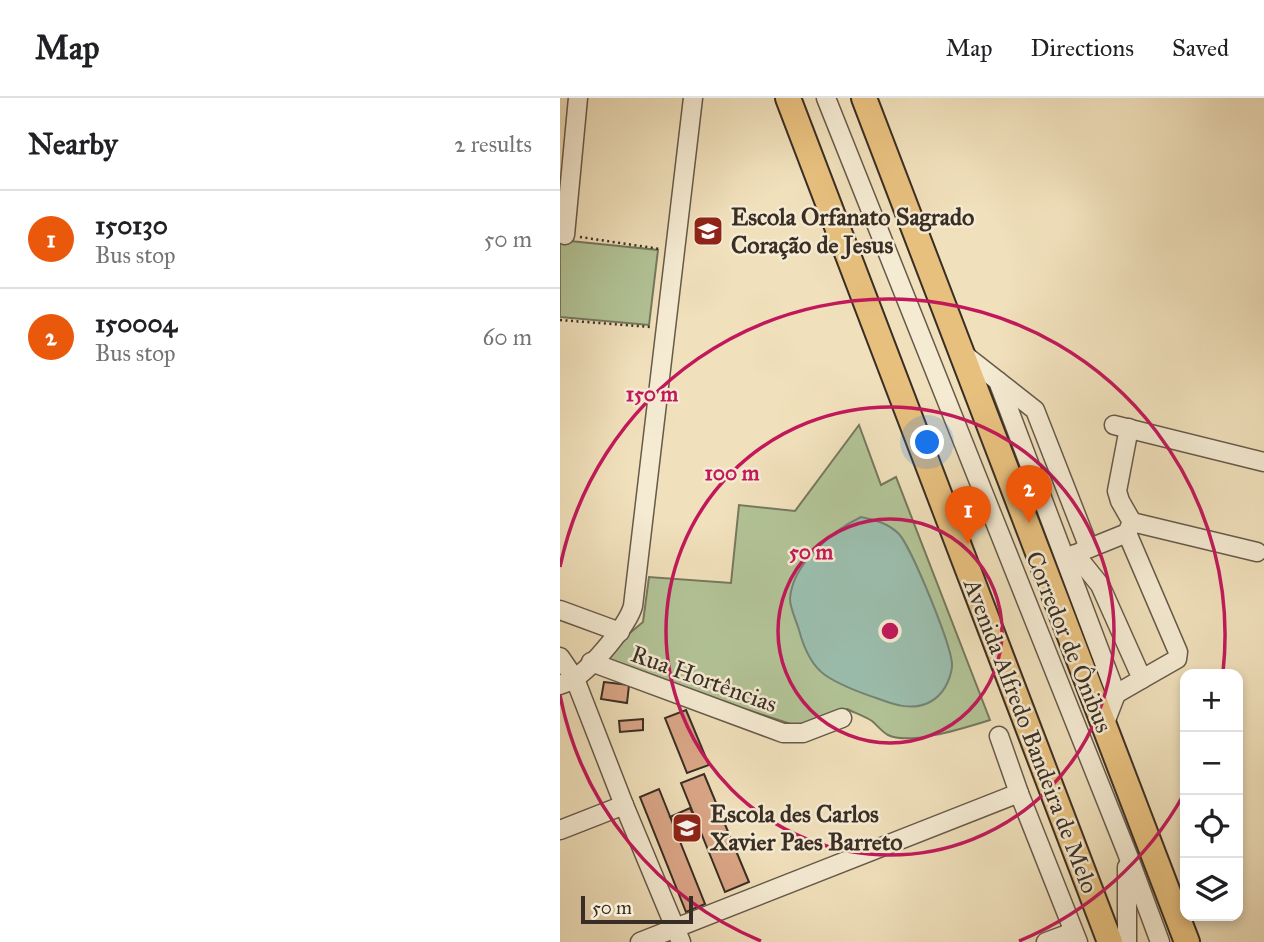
<!DOCTYPE html>
<html lang="en">
<head>
<meta charset="utf-8">
<style>
  :root { --surface:#fff; --page:#f6f6f6; --text:#202124; --muted:#757577; --line:#e0e0e0; --accent:#ea580c }
  body { margin:0; font-family:"IM FELL Great Primer",serif; background:var(--page); color:var(--text) }
  .controls { position:absolute; right:21px; bottom:21px; display:grid; overflow:hidden; border-radius:14px; box-shadow:0 4px 10px #0003 }
  .controls button { width:63px; height:63px; display:grid; place-items:center; padding:0; border:0; border-bottom:2px solid var(--line); background:var(--surface); color:var(--text); font:35px sans-serif }
  .scale { position:absolute; left:21px; bottom:18px; width:112px; box-sizing:border-box; padding-left:7px; border:4px solid #392e25; border-top:0; font-size:19px; line-height:24px; white-space:nowrap; color:#392e25; -webkit-text-stroke:5px #f5ebd3; paint-order:stroke }
  .you { position:absolute; left:368px; top:345px; width:24px; height:24px; margin:-18px; border:5px solid #fff; border-radius:50%; background:#1a73e8; box-shadow:0 0 0 10px #1a73e833 }
  .badge { display:grid; place-items:center; width:46px; height:46px; border-radius:50%; background:var(--accent); color:#fff; font-size:23px; font-weight:700 }
  .pin { position:absolute; translate:-50% -58px; filter:drop-shadow(0 2px 4px #0008) }
  .pin::after { content:''; position:absolute; top:37px; width:24px; height:21px; background:inherit; clip-path:polygon(0 0,100% 0,50% 100%) }
  .list { margin:0; padding:0; list-style:none }
  h2 { display:flex; justify-content:space-between; align-items:center; height:91px; margin:0; padding:0 28px; font-size:30px }
  h2 small { font-size:23px; font-weight:400; color:var(--muted) }
  .list li { display:grid; grid-template-columns:46px 1fr auto; gap:21px; align-items:center; box-sizing:border-box; height:98px; padding:0 28px; border-top:2px solid var(--line) }
  .list b { display:block; font-size:26px; white-space:nowrap }
  .list p { margin:0; font-size:23px; white-space:nowrap; color:var(--muted) }
  .list em { font-size:23px; font-style:normal; color:var(--muted) }
  .icon { flex:none; width:38px; height:38px; fill:none; stroke:currentColor; stroke-width:2; stroke-linecap:round; stroke-linejoin:round }
  .map { position:relative; flex:none; width:704px; height:844px; overflow:hidden }
  header { display:flex; align-items:center; gap:42px; box-sizing:border-box; height:98px; padding:0 35px; background:var(--surface); border-bottom:2px solid var(--line) }
  header strong { font-size:33px }
  nav { display:flex; gap:38px; margin-inline-start:auto; font-size:24px }
  main { display:flex }
  aside { flex:1; background:var(--surface) }
  .map>svg:first-child { display:block }
  .green { fill:#b2c396; stroke:#76785e; stroke-width:2 }
  .water { fill:#9bbdac; stroke:#748476; stroke-width:2 }
  .building { fill:#dba788; stroke:#392e25; stroke-width:2 }
  .lines { fill:none; stroke-linecap:round; stroke-linejoin:round }
  .minor-casing { stroke:#675a4a; stroke-width:21 }
  .highway-casing { stroke:#392e25; stroke-width:28 }
  .path { stroke:#392e25; stroke-width:2.5; stroke-dasharray:2 3.5; stroke-linecap:butt }
  .minor { stroke:#f5ebd3; stroke-width:18 }
  .highway { stroke:#e8c07e; stroke-width:24 }
  .ring { fill:none; stroke:#c2185b; stroke-width:3.5 }
  .labels { text-anchor:middle; stroke-width:5; stroke-linejoin:round; paint-order:stroke }
  .poi-label { font-size:24px; font-weight:bold; fill:#392e25; stroke:#f5ebd3; text-anchor:start }
  .street-label { font-size:24px; fill:#392e25; stroke:#f5ebd3 }
  .centre { fill:#c2185b; stroke:#f5ebd3; stroke-width:3.5 }
  .ring-label { font-size:21px; text-anchor:middle; font-weight:bold; fill:#c2185b; stroke:#f5ebd3; stroke-width:5; stroke-linejoin:round; paint-order:stroke }
</style>
</head>
<body>
<header>
<strong>Map</strong>
<nav><a>Map</a><a>Directions</a><a>Saved</a></nav>
</header>
<main>
<aside>
<h2>Nearby<small>2 results</small></h2>
<ul class="list">
<li><span class="badge">1</span><div><b>150130</b><p>Bus stop</p></div><em>50 m</em></li>
<li><span class="badge">2</span><div><b>150004</b><p>Bus stop</p></div><em>60 m</em></li>
</ul>
</aside>
<div class="map">
<svg width="704" height="844" viewBox="0 0 704 844">
  <rect width="100%" height="100%" fill="#f0e0bb"/>
  <filter id="stains"><feTurbulence type="fractalNoise" baseFrequency=".00286" numOctaves="4"/><feColorMatrix values="0 0 0 0 .2 0 0 0 0 .09 0 0 0 0 .02 0 0 0 .5 -.17"/></filter>
  <radialGradient id="worn" r=".72"><stop offset=".6" stop-color="#630" stop-opacity="0"/><stop offset="1" stop-color="#630" stop-opacity=".3"/></radialGradient>
  <g class="green">
    <path d="M 0,142 L 98,152 L 89,227 L 0,219 Z"/>
    <path d="M 299,327 L 321,387 L 336,379 L 430,622 C 407,629 350,648 328,637 C 322,634 317,627 312,623 C 304,618 295,615 287,611 L 258,626 L 240,629 L 47,566 L 45,556 L 83,524 L 89,479 L 171,485 L 179,407 L 235,413 Z"/>
  </g>
  <path class="water" d="M 301,419 C 315,422 328,425 339,436 C 351,449 394,552 392,569 C 390,583 383,597 370,604 C 353,613 335,607 319,601 C 304,596 278,586 265,577 C 251,567 243,547 239,532 C 236,522 230,510 230,501 C 232,466 272,433 301,419 Z"/>
  <g class="building">
    <path d="M 44,584 L 69,587 L 67,605 L 41,601 Z"/>
    <path d="M 126,612 L 149,667 L 127,675 L 105,620 Z"/>
    <path d="M 83,621 L 83,632 L 60,634 L 59,623 Z"/>
    <path d="M 144,676 L 189,784 L 165,794 L 121,685 Z"/>
    <path d="M 99,691 L 145,806 L 126,814 L 80,699 Z"/>
    <path d="M 130,710 L 134,718 L 116,727 L 110,719 Z"/>
  </g>
  <g class="lines">
    <g class="minor-casing">
      <g id="minor">
        <path d="M 266,0 L 567,755 L 600,844"/>
        <path d="M 5,137 L 18,0"/>
        <path d="M 401,254 L 438,283 L 556,596 L 543,630"/>
        <path d="M 438,283 L 475,312 L 529,450"/>
        <path d="M 554,327 L 704,364"/>
        <path d="M 572,424 L 697,454"/>
        <path d="M 567,435 L 618,554 L 617,561 L 582,581"/>
        <path d="M 520,454 L 567,435 L 572,424 L 560,403 L 557,393 L 569,330"/>
        <path d="M 515,456 L 540,487 L 582,581 L 556,596"/>
        <path d="M 0,512 L 60,534"/>
        <path d="M 0,559 L 15,581 L 64,707 L 121,844"/>
        <path d="M 31,564 L 223,635 L 243,635 L 282,620"/>
        <path d="M 0,587 C 5,585 11,583 15,580 C 32,569 68,527 73,508 L 133,0"/>
        <path d="M 439,638 L 459,695 L 518,844"/>
        <path d="M 0,732 L 64,707"/>
        <path d="M 567,769 L 567,844"/>
        <path d="M 80,844 L 459,695"/>
        <path d="M 486,844 L 513,834"/>
      </g>
    </g>
    <g class="highway-casing">
      <g id="highway">
        <path d="M 228,0 L 550,844"/>
        <path d="M 304,0 L 627,844"/>
      </g>
    </g>
    <g class="path">
      <path d="M 20,139 L 100,151"/>
      <path d="M 0,222 L 91,229"/>
    </g>
    <use href="#minor" class="minor"/>
    <use href="#highway" class="highway"/>
  </g>
  <g class="ring">
    <circle cx="330" cy="533" r="112"/>
    <circle cx="330" cy="533" r="224"/>
    <path d="M624 696A336 336 0 0 1 459 843M201 843A336 336 0 0 1 0 597M0 469A336 336 0 0 1 663 574"/>
  </g>
  <defs>
    <g id="school-square" transform="scale(1.575)"><rect x="-9" y="-9" width="18" height="18" rx="4" fill="#8f2418" stroke="#f5ebd3"/><path d="M0-5L7-2L0 1L-7-2ZM-4 1L0 2.5L4 1V4Q0 6-4 4Z" fill="#fff"/></g>
  </defs>
  <g fill-rule="evenodd">
    <use href="#school-square" x="148" y="133"/>
    <use href="#school-square" x="127" y="730"/>
  </g>
  <g class="labels">
    <g class="poi-label">
      <text x="171" y="127">Escola Orfanato Sagrado<tspan x="171" dy="28">Coração de Jesus</tspan></text>
      <text x="150" y="724">Escola des Carlos<tspan x="150" dy="28">Xavier Paes Barreto</tspan></text>
    </g>
    <g class="street-label">
      <text transform="translate(509 544) rotate(68)" y="8">Corredor de Ônibus</text>
      <text transform="translate(144 581) rotate(20)" y="8">Rua Hortências</text>
      <text transform="translate(471 638) rotate(69)" y="8">Avenida Alfredo Bandeira de Melo</text>
    </g>
  </g>
  <circle cx="330" cy="533" r="10" class="centre"/>
  <g class="ring-label">
    <text x="92" y="303">150 m</text>
    <text x="172" y="382">100 m</text>
    <text x="251" y="461">50 m</text>
  </g>
  <rect width="100%" height="100%" filter="url(#stains)"/>
  <rect width="100%" height="100%" fill="url(#worn)"/>
</svg>
<div class="controls">
<button>+</button>
<button>−</button>
<button><svg class="icon" aria-label="locate" viewBox="0 0 24 24"><circle cx="12" cy="12" r="6"/><path d="M12 2v4M12 18v4M2 12h4M18 12h4"/></svg></button>
<button><svg class="icon" aria-label="layers" viewBox="0 0 24 24"><path d="M12 4l9 5-9 5-9-5zM3 14l9 5 9-5"/></svg></button>
</div>
<div class="scale">50 m</div>
<div class="you"></div>
<div class="pin badge" style="left:408px;top:446px">1</div>
<div class="pin badge" style="left:469px;top:425px">2</div>
</div>
</main>
</body>
</html>
